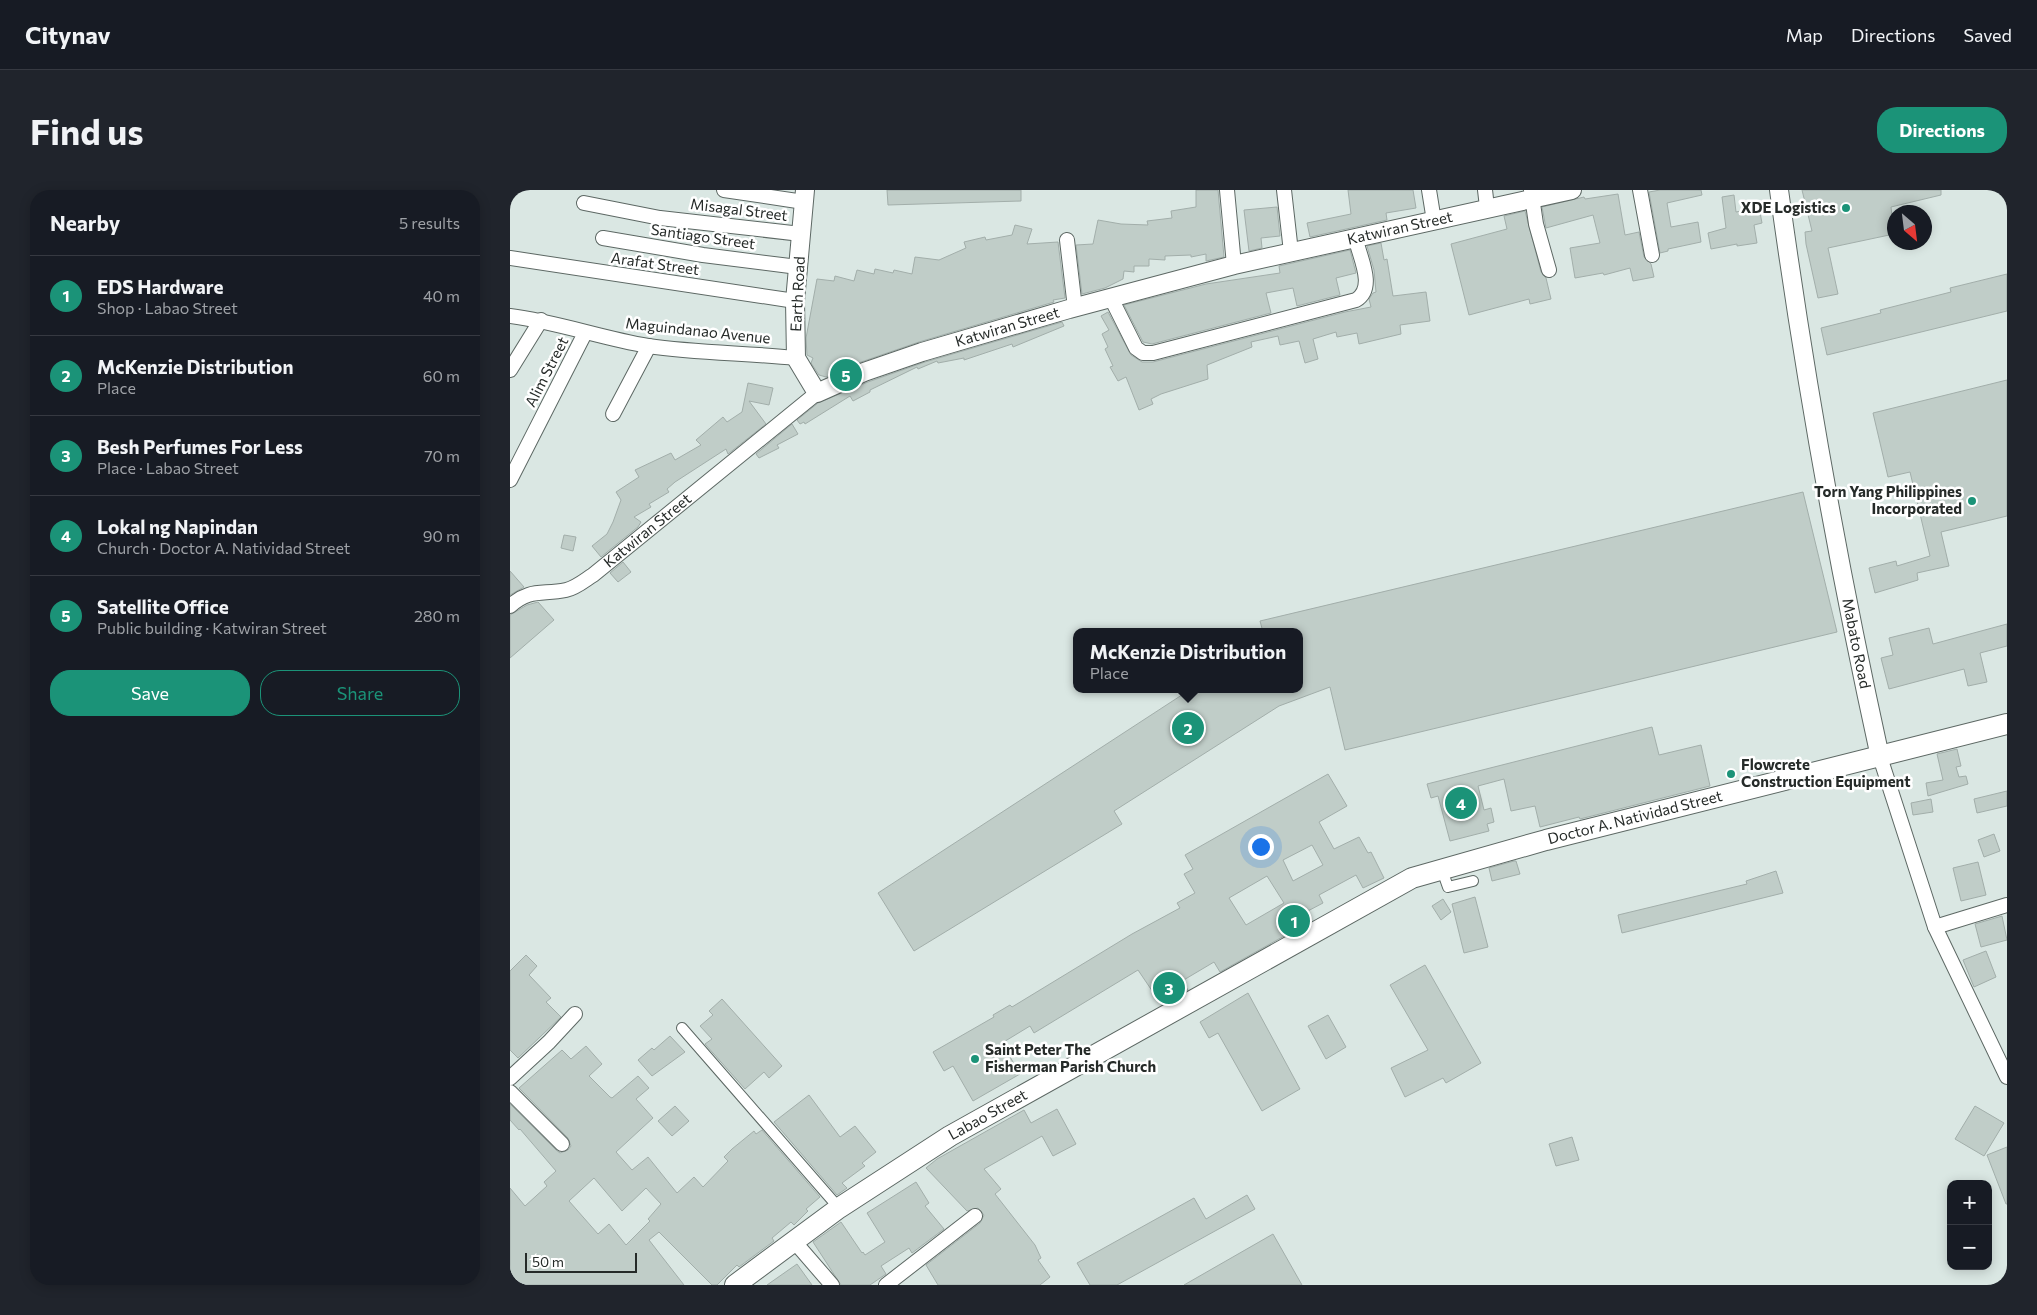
<!DOCTYPE html>
<html lang="en">
<head>
<meta charset="utf-8">
<style>
  :root { --surface:#171b24; --page:#20242c; --text:#f1f3f6; --muted:#9ea1a6; --line:#363941; --accent:#1b9378 }
  body { margin:0; font-family:Commissioner,sans-serif; background:var(--page); color:var(--text) }
  .controls { position:absolute; right:15px; bottom:15px; display:grid; overflow:hidden; border-radius:10px; box-shadow:0 2px 12px #0003 }
  .controls button { width:45px; height:45px; display:grid; place-items:center; padding:0; border:0; border-bottom:1px solid var(--line); background:var(--surface); color:var(--text); font:25px sans-serif }
  .compass { position:absolute; left:1377px; top:15px; width:45px; height:45px; border-radius:50%; background:var(--surface); box-shadow:0 2px 12px #0003; rotate:152deg }
  .scale { position:absolute; left:15px; bottom:12px; width:112px; box-sizing:border-box; padding-left:5px; border:2px solid #262b29; border-top:0; font-size:14px; line-height:18px; white-space:nowrap; color:#262b29; -webkit-text-stroke:4px #fff; paint-order:stroke }
  .you { position:absolute; left:750px; top:656px; width:18px; height:18px; margin:-12px; border:4px solid #fff; border-radius:50%; background:#1a73e8; box-shadow:0 0 0 8px #1a73e833 }
  .badge { display:grid; place-items:center; width:32px; height:32px; border-radius:50%; background:var(--accent); color:#fff; font-size:16px; font-weight:700 }
  .pin { position:absolute; translate:-50% -50%; border:2px solid #fff; box-shadow:0 1px 5px #0006 }
  .popup { position:absolute; left:563px; top:438px; width:230px; height:65px; box-sizing:border-box; display:grid; place-content:center; border-radius:10px; background:var(--surface); filter:drop-shadow(0 1px 4px #0005); font-size:16px; white-space:nowrap; color:var(--muted) }
  .popup b { font-size:19px; color:var(--text) }
  .popup::after { content:''; position:absolute; left:50%; top:100%; margin-left:-10px; border:10px solid transparent; border-top-color:var(--surface) }
  .list { margin:0; padding:0; list-style:none }
  h2 { display:flex; justify-content:space-between; align-items:center; height:65px; margin:0; padding:0 20px; font-size:21px }
  h2 small { font-size:16px; font-weight:400; color:var(--muted) }
  .list li { display:grid; grid-template-columns:32px 1fr auto; gap:15px; align-items:center; box-sizing:border-box; height:80px; padding:0 20px; border-top:1px solid var(--line) }
  .list b { display:block; font-size:19px; white-space:nowrap }
  .list p { margin:0; font-size:16px; white-space:nowrap; color:var(--muted) }
  .list em { font-size:16px; font-style:normal; color:var(--muted) }
  .actions { display:flex; gap:10px; padding:15px 20px }
  .actions a { flex:1; padding:11px 0; border:1px solid var(--accent); border-radius:20px; text-align:center; font-size:18px; color:var(--accent) }
  .actions .main { background:var(--accent); color:#fff }
  .map { position:relative; flex:none; width:1497px; height:1095px; overflow:hidden; border-radius:20px }
  header { display:flex; align-items:center; gap:30px; box-sizing:border-box; height:70px; padding:0 25px; background:var(--surface); border-bottom:1px solid var(--line) }
  header strong { font-size:24px }
  nav { display:flex; gap:28px; margin-inline-start:auto; font-size:18px }
  .intro { display:flex; align-items:center; justify-content:space-between; box-sizing:border-box; height:120px; padding:0 30px }
  h1 { margin:0; font-size:35px }
  .button { padding:12px 22px; border-radius:20px; background:var(--accent); color:#fff; font-size:18px; font-weight:700 }
  main { display:flex; gap:30px; padding:0 30px }
  aside { flex:1; background:var(--surface); border-radius:20px; box-shadow:0 2px 12px #0003 }
  .map>svg:first-child { display:block }
  .building { fill:#c0cdc8; stroke:#a2aeaa; fill-rule:evenodd }
  .lines { fill:none; stroke-linecap:round; stroke-linejoin:round }
  .pedestrian-casing { stroke:#5d6864; stroke-width:12 }
  .minor-casing { stroke:#5d6864; stroke-width:16 }
  .tertiary-casing { stroke:#5d6864; stroke-width:20 }
  .secondary-casing { stroke:#5d6864; stroke-width:22 }
  .pedestrian { stroke:#fff; stroke-width:10 }
  .minor { stroke:#fff; stroke-width:14 }
  .tertiary { stroke:#fff; stroke-width:18 }
  .secondary { stroke:#fff; stroke-width:20 }
  .poi-dot { fill:#1b9378; stroke:#fff; stroke-width:2 }
  .labels { text-anchor:middle; stroke-width:5; stroke-linejoin:round; paint-order:stroke }
  .poi-label { font-size:15px; font-weight:bold; fill:#262b29; stroke:#fff; text-anchor:end }
  .street-label { font-size:15px; fill:#262b29; stroke:#fff }
</style>
</head>
<body>
<header>
<strong>Citynav</strong>
<nav><a>Map</a><a>Directions</a><a>Saved</a></nav>
</header>
<div class="intro"><h1>Find us</h1><a class="button">Directions</a></div>
<main>
<aside>
<h2>Nearby<small>5 results</small></h2>
<ul class="list">
<li><span class="badge">1</span><div><b>EDS Hardware</b><p>Shop · Labao Street</p></div><em>40 m</em></li>
<li><span class="badge">2</span><div><b>McKenzie Distribution</b><p>Place</p></div><em>60 m</em></li>
<li><span class="badge">3</span><div><b>Besh Perfumes For Less</b><p>Place · Labao Street</p></div><em>70 m</em></li>
<li><span class="badge">4</span><div><b>Lokal ng Napindan</b><p>Church · Doctor A. Natividad Street</p></div><em>90 m</em></li>
<li><span class="badge">5</span><div><b>Satellite Office</b><p>Public building · Katwiran Street</p></div><em>280 m</em></li>
</ul>
<div class="actions"><a class="main">Save</a><a>Share</a></div>
</aside>
<div class="map">
<svg width="1497" height="1095" viewBox="0 0 1497 1095">
  <rect width="100%" height="100%" fill="#dae7e3"/>
  <g class="building">
    <path d="M 377,0 L 511,0 L 511,11 L 378,15 Z"/>
    <path d="M 686,0 L 708,0 L 714,67 L 696,71 L 696,64 L 681,67 L 681,65 L 655,66 L 655,70 L 639,69 L 639,76 L 624,76 L 624,82 L 614,81 L 613,89 L 595,98 L 572,104 L 566,55 L 583,54 L 588,30 L 611,34 L 638,35 L 637,31 L 662,28 L 661,21 L 686,17 Z"/>
    <path d="M 838,0 L 903,0 L 906,18 L 876,23 L 877,30 L 800,47 L 797,33 L 841,24 Z"/>
    <path d="M 1150,0 L 1191,0 L 1192,5 L 1157,13 L 1161,37 L 1188,32 L 1191,52 L 1158,59 L 1158,61 L 1150,63 L 1139,2 Z"/>
    <path d="M 1292,0 L 1431,0 L 1431,5 L 1381,17 L 1384,44 L 1318,58 L 1328,104 L 1308,108 L 1296,54 L 1295,42 L 1302,41 Z"/>
    <path d="M 1108,4 L 1115,45 L 1129,42 L 1134,67 L 1141,74 L 1144,87 L 1123,91 L 1120,78 L 1094,85 L 1093,83 L 1065,88 L 1060,58 L 1090,53 L 1083,25 L 1036,38 L 1032,17 L 1074,7 L 1075,9 Z"/>
    <path d="M 1224,5 L 1226,22 L 1249,17 L 1252,33 L 1244,35 L 1247,53 L 1227,56 L 1227,54 L 1201,59 L 1198,43 L 1216,38 L 1212,7 Z"/>
    <path d="M 767,17 L 770,46 L 751,48 L 752,58 L 739,61 L 734,20 Z"/>
    <path d="M 1015,21 L 1031,82 L 1036,88 L 1041,109 L 1020,114 L 1019,109 L 959,125 L 941,54 L 997,39 L 994,26 Z"/>
    <path d="M 505,35 L 522,39 L 517,54 L 548,52 L 555,108 L 543,110 L 544,112 L 409,152 L 351,172 L 316,187 L 309,185 L 301,173 L 303,168 L 297,165 L 296,148 L 307,89 L 324,91 L 325,86 L 344,91 L 347,80 L 364,84 L 365,79 L 383,83 L 384,80 L 402,84 L 405,67 L 429,70 L 456,58 L 454,52 L 475,47 L 476,50 L 502,45 Z"/>
    <path d="M 871,53 L 874,70 L 877,69 L 883,106 L 916,102 L 920,131 L 890,135 L 891,144 L 849,154 L 847,143 L 827,147 L 826,142 L 803,149 L 808,169 L 795,173 L 789,151 L 770,155 L 768,146 L 741,152 L 742,157 L 697,175 L 698,189 L 651,204 L 641,209 L 643,214 L 629,220 L 616,187 L 608,191 L 600,177 L 603,176 L 595,159 L 598,157 L 592,144 L 599,140 L 591,126 L 598,122 L 621,165 L 632,172 L 643,172 L 835,122 L 861,117 L 859,109 L 863,103 L 866,102 L 864,80 L 857,56 Z"/>
    <path d="M 840,60 L 846,83 L 826,88 L 830,105 L 787,116 L 783,98 L 756,103 L 761,123 L 642,154 L 633,152 L 614,115 L 696,94 L 770,83 L 769,76 Z"/>
    <path d="M 1497,84 L 1497,121 L 1317,165 L 1311,138 L 1371,123 L 1370,120 L 1441,102 L 1440,98 Z"/>
    <path d="M 552,132 L 554,136 L 503,157 L 502,154 L 454,170 L 454,168 L 428,173 L 427,171 L 408,179 L 407,177 L 360,200 L 360,202 L 343,211 L 340,206 L 295,234 L 294,232 L 290,234 L 287,230 L 308,213 L 358,192 L 415,172 Z"/>
    <path d="M 1497,190 L 1497,326 L 1431,342 L 1439,376 L 1407,383 L 1408,390 L 1365,403 L 1359,378 L 1386,371 L 1387,376 L 1420,366 L 1400,282 L 1378,287 L 1363,223 Z"/>
    <path d="M 238,193 L 263,198 L 259,215 L 239,211 L 256,234 L 218,264 L 216,259 L 165,292 L 157,299 L 159,302 L 139,314 L 141,317 L 124,327 L 131,332 L 128,337 L 91,367 L 82,356 L 97,344 L 103,332 L 111,310 L 106,302 L 129,287 L 125,280 L 161,263 L 165,270 L 191,255 L 186,250 L 213,227 L 217,232 L 232,222 Z"/>
    <path d="M 282,234 L 288,244 L 267,255 L 269,258 L 249,268 L 246,264 Z"/>
    <path d="M 1293,302 L 1327,442 L 835,560 L 820,497 L 769,516 L 604,621 L 612,634 L 404,761 L 368,703 L 681,499 L 789,499 L 789,442 L 753,442 L 750,431 Z"/>
    <path d="M 54,345 L 66,347 L 63,361 L 51,358 Z"/>
    <path d="M 113,372 L 121,382 L 108,392 L 100,383 Z"/>
    <path d="M 0,381 L 14,397 L 0,405 Z"/>
    <path d="M 28,412 L 44,430 L 0,468 L 0,425 L 17,415 Z"/>
    <path d="M 1497,434 L 1497,456 L 1470,463 L 1477,492 L 1458,496 L 1454,479 L 1379,499 L 1371,468 L 1383,465 L 1379,448 L 1419,438 L 1423,454 Z"/>
    <path d="M 1142,537 L 1149,565 L 1191,555 L 1200,596 L 1070,629 L 1069,627 L 1030,637 L 1025,616 L 1001,621 L 994,589 L 968,596 L 974,620 L 981,618 L 984,632 L 977,634 L 979,641 L 940,651 L 928,606 L 921,608 L 917,594 Z"/>
    <path d="M 1447,559 L 1451,576 L 1446,577 L 1449,587 L 1456,586 L 1458,594 L 1418,606 L 1416,593 L 1433,590 L 1427,564 Z"/>
    <path d="M 818,584 L 837,616 L 809,632 L 824,659 L 849,647 L 858,663 L 861,662 L 874,688 L 853,698 L 846,685 L 809,705 L 813,713 L 794,723 L 799,732 L 710,782 L 704,772 L 672,791 L 678,800 L 651,814 L 628,780 L 524,843 L 520,836 L 492,853 L 510,884 L 463,911 L 443,876 L 434,881 L 423,862 L 484,827 L 483,825 L 500,815 L 502,817 L 622,744 L 670,718 L 667,713 L 685,703 L 674,684 L 683,679 L 675,665 ZM 802,655 L 813,675 L 783,691 L 773,670 ZM 757,686 L 774,713 L 736,735 L 719,708 Z"/>
    <path d="M 1497,601 L 1497,616 L 1467,623 L 1464,609 Z"/>
    <path d="M 1421,609 L 1423,622 L 1403,625 L 1401,613 Z"/>
    <path d="M 1484,644 L 1490,661 L 1474,667 L 1468,650 Z"/>
    <path d="M 1004,671 L 1006,671 L 1010,684 L 982,691 L 979,678 Z"/>
    <path d="M 1468,672 L 1476,705 L 1451,711 L 1443,678 Z"/>
    <path d="M 1266,681 L 1273,703 L 1112,743 L 1108,725 L 1237,694 L 1236,691 Z"/>
    <path d="M 965,707 L 978,757 L 954,763 L 942,714 Z"/>
    <path d="M 933,709 L 941,722 L 931,730 L 922,716 Z"/>
    <path d="M 1492,726 L 1497,750 L 1471,757 L 1465,734 Z"/>
    <path d="M 1476,761 L 1486,787 L 1464,797 L 1453,770 Z"/>
    <path d="M 16,765 L 27,776 L 19,785 L 41,808 L 36,812 L 51,827 L 8,868 L 0,860 L 0,781 Z"/>
    <path d="M 915,775 L 971,873 L 936,893 L 933,888 L 895,907 L 881,878 L 918,860 L 880,795 Z"/>
    <path d="M 738,803 L 790,899 L 752,921 L 708,843 L 699,848 L 690,832 Z"/>
    <path d="M 212,809 L 272,876 L 259,888 L 254,882 L 235,899 L 195,854 L 202,849 L 190,836 L 203,825 L 199,821 Z"/>
    <path d="M 818,825 L 836,857 L 816,869 L 798,836 Z"/>
    <path d="M 160,846 L 175,862 L 142,886 L 128,870 L 142,858 L 144,860 Z"/>
    <path d="M 76,856 L 92,874 L 79,886 L 100,907 L 102,908 L 128,886 L 139,898 L 126,909 L 143,928 L 106,962 L 122,980 L 138,967 L 167,1003 L 184,987 L 193,997 L 218,971 L 214,967 L 222,959 L 244,941 L 246,944 L 252,940 L 310,1007 L 296,1019 L 298,1021 L 284,1035 L 281,1032 L 262,1048 L 264,1051 L 229,1077 L 227,1075 L 207,1095 L 202,1095 L 149,1042 L 139,1050 L 174,1095 L 0,1095 L 0,998 L 15,1016 L 37,996 L 34,992 L 46,981 L 10,939 L 9,940 L 0,930 L 0,914 L 46,960 L 50,963 L 58,960 L 61,956 L 58,948 L 9,898 L 52,860 L 61,869 ZM 84,988 L 112,1021 L 136,998 L 151,1014 L 138,1029 L 140,1031 L 116,1055 L 99,1034 L 88,1044 L 59,1011 Z"/>
    <path d="M 299,905 L 330,947 L 345,936 L 366,962 L 352,973 L 355,976 L 332,993 L 337,998 L 327,1005 L 264,932 Z"/>
    <path d="M 165,916 L 179,931 L 162,946 L 148,931 Z"/>
    <path d="M 1465,916 L 1494,933 L 1474,966 L 1445,949 Z"/>
    <path d="M 547,919 L 566,954 L 543,966 L 532,946 L 474,979 L 491,999 L 485,1004 L 525,1055 L 531,1068 L 528,1070 L 540,1087 L 530,1095 L 428,1095 L 416,1075 L 470,1033 L 474,1025 L 468,1018 L 457,1021 L 416,978 L 427,969 L 514,920 L 521,933 Z"/>
    <path d="M 1062,947 L 1069,970 L 1046,976 L 1039,954 Z"/>
    <path d="M 1497,957 L 1497,1014 L 1496,1014 L 1477,965 Z"/>
    <path d="M 406,992 L 419,1013 L 415,1016 L 434,1039 L 402,1063 L 399,1058 L 371,1076 L 376,1084 L 360,1095 L 331,1095 L 303,1052 L 331,1032 L 352,1063 L 353,1062 L 355,1065 L 375,1052 L 357,1023 Z"/>
    <path d="M 737,1005 L 745,1019 L 607,1095 L 580,1095 L 567,1073 L 684,1008 L 696,1029 Z"/>
    <path d="M 763,1044 L 792,1095 L 674,1095 Z"/>
    <path d="M 287,1074 L 302,1095 L 257,1095 Z"/>
  </g>
  <g class="lines">
    <g class="pedestrian-casing">
      <g id="pedestrian">
        <path d="M 932,680 L 938,697 L 963,691"/>
        <path d="M 172,838 L 329,1018"/>
      </g>
    </g>
    <g class="minor-casing">
      <g id="minor">
        <path d="M 214,0 L 294,12"/>
        <path d="M 717,0 L 724,75"/>
        <path d="M 774,0 L 781,62"/>
        <path d="M 919,0 L 924,31"/>
        <path d="M 975,0 L 977,17"/>
        <path d="M 1021,0 L 1026,34 L 1039,80"/>
        <path d="M 1130,0 L 1142,65"/>
        <path d="M 74,13 L 150,28 L 291,44"/>
        <path d="M 93,48 L 193,65 L 288,77"/>
        <path d="M 557,50 L 565,118"/>
        <path d="M 0,68 L 285,111"/>
        <path d="M 601,108 L 626,158 L 633,163 L 643,163 L 846,110 C 866,98 850,68 846,50"/>
        <path d="M 0,126 C 47,132 91,148 138,156 C 186,163 237,163 286,168"/>
        <path d="M 0,180 L 31,130"/>
        <path d="M 103,224 L 139,156"/>
        <path d="M 0,290 L 75,143"/>
        <path id="s1" d="M 0,416 C 20,398 32,405 56,400 C 66,398 75,390 83,385 L 307,203"/>
        <path d="M 1370,567 L 1425,737 L 1497,887"/>
        <path d="M 1425,737 L 1497,715"/>
        <path d="M 0,888 L 39,852 L 65,824"/>
        <path d="M 0,902 L 52,954"/>
        <path d="M 283,1050 L 322,1095"/>
        <path d="M 376,1095 L 465,1026"/>
      </g>
    </g>
    <g class="tertiary-casing">
      <g id="tertiary">
        <path id="s2" d="M 295,0 L 285,111 L 286,168 L 307,203 L 354,182 L 412,162 L 559,119 L 724,75 L 1062,0"/>
        <path id="s3" d="M 1269,0 C 1295,190 1329,380 1370,567"/>
      </g>
    </g>
    <g class="secondary-casing">
      <g id="secondary">
        <path id="s4" d="M 225,1095 L 329,1018 L 440,946 L 902,688 L 1036,650 L 1497,534"/>
      </g>
    </g>
    <use href="#pedestrian" class="pedestrian"/>
    <use href="#minor" class="minor"/>
    <use href="#tertiary" class="tertiary"/>
    <use href="#secondary" class="secondary"/>
  </g>
  <g class="poi-dot">
    <circle cx="1336" cy="18" r="5"/>
    <circle cx="1462" cy="311" r="5"/>
    <circle cx="1221" cy="584" r="5"/>
    <circle cx="465" cy="869" r="5"/>
  </g>
  <g class="labels">
    <g class="poi-label">
      <text x="1326" y="23">XDE Logistics</text>
      <text x="1452" y="307">Torn Yang Philippines<tspan x="1452" dy="17">Incorporated</tspan></text>
      <text x="1231" y="580" text-anchor="start">Flowcrete<tspan x="1231" dy="17">Construction Equipment</tspan></text>
      <text x="475" y="865" text-anchor="start">Saint Peter The<tspan x="475" dy="17">Fisherman Parish Church</tspan></text>
    </g>
    <g class="street-label">
      <text transform="translate(229 20) rotate(7)" y="5">Misagal Street</text>
      <text dy="5" stroke="none"><textPath href="#s2" startOffset="816">Katwiran Street</textPath></text>
      <text transform="translate(193 47) rotate(8)" y="5">Santiago Street</text>
      <text transform="translate(145 74) rotate(8)" y="5">Arafat Street</text>
      <text transform="translate(288 104) rotate(-87)" y="5">Earth Road</text>
      <text dy="5" stroke="none"><textPath href="#s2" startOffset="411">Katwiran Street</textPath></text>
      <text transform="translate(188 141) rotate(6)" y="5">Maguindanao Avenue</text>
      <text transform="translate(37 182) rotate(-63)" y="5">Alim Street</text>
      <text dy="5" stroke="none"><textPath href="#s1" startOffset="161">Katwiran Street</textPath></text>
      <text dy="5" stroke="none"><textPath href="#s3" startOffset="460">Mabato Road</textPath></text>
      <text dy="5" stroke="none"><textPath href="#s4" startOffset="1022">Doctor A. Natividad Street</textPath></text>
      <text dy="5" stroke="none"><textPath href="#s4" startOffset="305">Labao Street</textPath></text>
    </g>
  </g>
</svg>
<div class="controls">
<button>+</button>
<button>−</button>
</div>
<svg class="compass" viewBox="-18 -18 36 36"><path d="M0-13l5 13h-10z" fill="#e53935"/><path d="M0 13l5-13h-10z" fill="#9ea1a6"/></svg>
<div class="scale">50 m</div>
<div class="you"></div>
<div class="pin badge" style="left:784px;top:731px">1</div>
<div class="pin badge" style="left:678px;top:538px">2</div>
<div class="popup"><b>McKenzie Distribution</b>Place</div>
<div class="pin badge" style="left:659px;top:798px">3</div>
<div class="pin badge" style="left:951px;top:613px">4</div>
<div class="pin badge" style="left:336px;top:185px">5</div>
</div>
</main>
</body>
</html>
